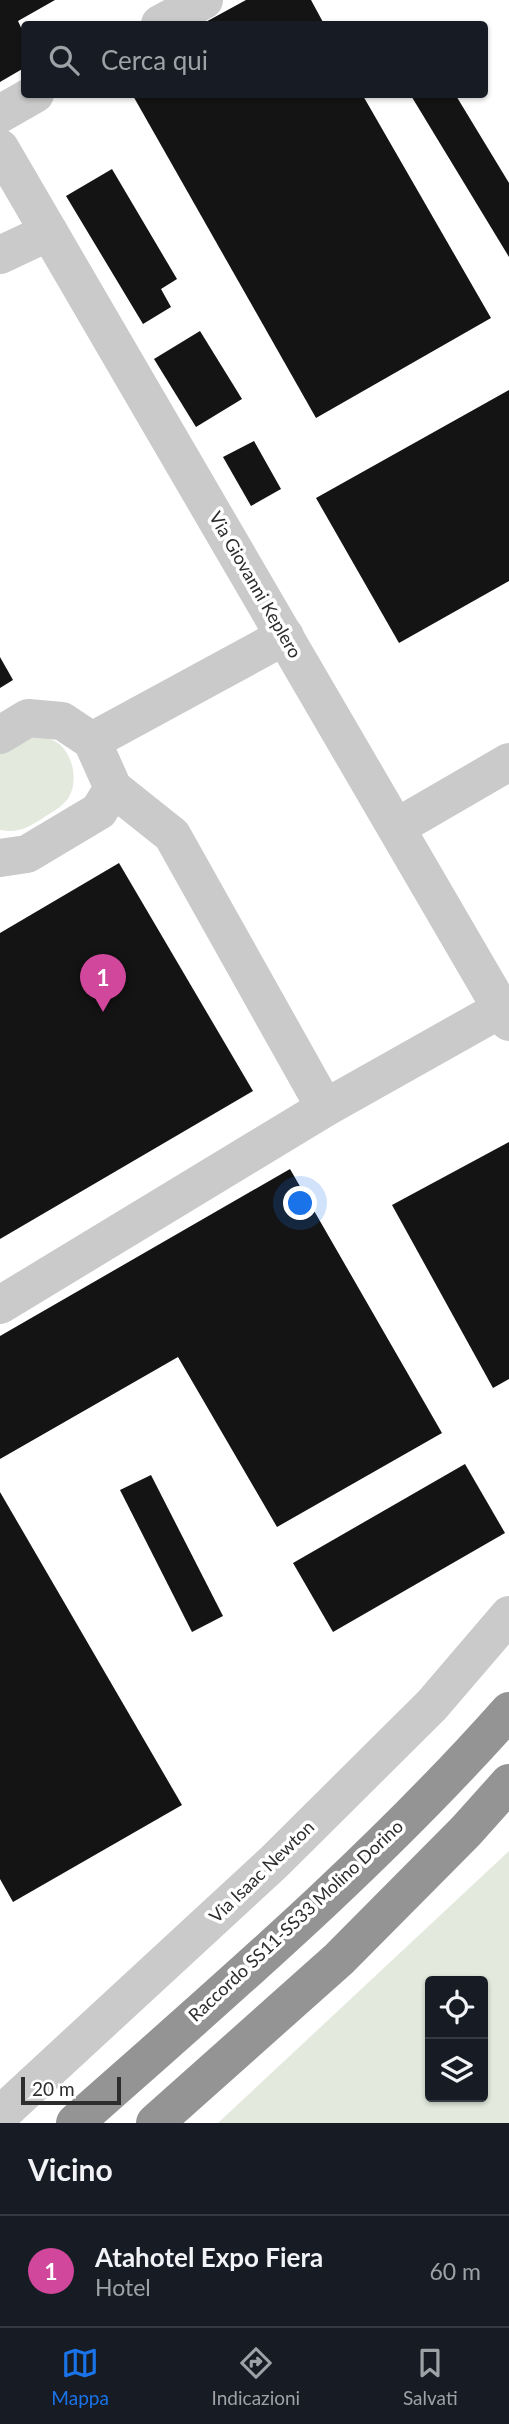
<!DOCTYPE html>
<html lang="it">
<head>
<meta charset="utf-8">
<style>
  :root { --surface:#171b24; --page:#20242c; --text:#f1f3f6; --muted:#9ea1a6; --line:#363941; --accent:#1a73e8 }
  body { margin:0; font-family:Lato,sans-serif; background:var(--page); color:var(--text) }
  .controls { position:absolute; right:21px; bottom:21px; display:grid; overflow:hidden; border-radius:7px; box-shadow:0 2px 5px #0004 }
  .controls button { width:63px; height:63px; display:grid; place-items:center; padding:0; border:0; border-bottom:2px solid var(--line); background:var(--surface); color:var(--text); font:35px sans-serif }
  .scale { position:absolute; left:21px; bottom:18px; width:100px; box-sizing:border-box; padding-left:7px; border:4px solid #2d2d2d; border-top:0; font-size:19px; line-height:24px; white-space:nowrap; color:#2d2d2d; -webkit-text-stroke:5px #fff; paint-order:stroke }
  .you { position:absolute; left:301px; top:1204px; width:24px; height:24px; margin:-18px; border:5px solid #fff; border-radius:50%; background:#1a73e8; box-shadow:0 0 0 10px #1a73e833 }
  .badge { display:grid; place-items:center; width:46px; height:46px; border-radius:50%; background:var(--accent); color:#fff; font-size:23px; font-weight:700 }
  .pin { position:absolute; translate:-50% -58px; filter:drop-shadow(0 2px 4px #0008) }
  .pin::after { content:''; position:absolute; top:37px; width:24px; height:21px; background:inherit; clip-path:polygon(0 0,100% 0,50% 100%) }
  .list { margin:0; padding:0; list-style:none }
  h2 { display:flex; justify-content:space-between; align-items:center; height:91px; margin:0; padding:0 28px; font-size:30px }
  h2 small { font-size:23px; font-weight:400; color:var(--muted) }
  .list li { display:grid; grid-template-columns:46px 1fr auto; gap:21px; align-items:center; box-sizing:border-box; height:112px; padding:0 28px; border-top:2px solid var(--line) }
  .list b { display:block; font-size:26px; white-space:nowrap }
  .list p { margin:0; font-size:23px; white-space:nowrap; color:var(--muted) }
  .list em { font-size:23px; font-style:normal; color:var(--muted) }
  .icon { flex:none; width:38px; height:38px; fill:none; stroke:currentColor; stroke-width:2; stroke-linecap:round; stroke-linejoin:round }
  .map { position:relative; flex:none; width:509px; height:2123px; overflow:hidden }
  .search { position:absolute; background:var(--surface); box-shadow:0 2px 5px #0004; left:21px; right:21px; top:21px; height:77px; display:flex; align-items:center; gap:18px; box-sizing:border-box; padding:0 24px; border-radius:7px; color:var(--muted); font-size:26px }
  .sheet { height:203px; background:var(--surface) }
  nav { display:flex; justify-content:space-around; align-items:center; box-sizing:border-box; height:98px; border-top:2px solid var(--line); background:var(--surface); font-size:19px; color:var(--muted) }
  nav a { display:grid; justify-items:center; gap:4px }
  nav .on { color:var(--accent) }
  .map>svg:first-child { display:block }
  .green { fill:#e3e9dc; fill-rule:evenodd }
  .building { fill:#141414 }
  .lines { fill:none; stroke-linecap:round; stroke-linejoin:round }
  .minor { stroke:#cacaca; stroke-width:38 }
  .highway { stroke:#949494; stroke-width:38 }
  .labels { text-anchor:middle; stroke-width:7; stroke-linejoin:round; paint-order:stroke }
  .street-label { font-size:18px; fill:#2d2d2d; stroke:#fff }
</style>
</head>
<body>
<div class="map">
<svg width="509" height="2123" viewBox="0 0 509 2123">
  <rect width="100%" height="100%" fill="#fff"/>
  <g class="green">
    <path d="M 43,736 C 47,738 54,740 58,743 C 75,756 80,788 64,803 C 60,808 52,812 46,816 C 31,826 19,834 0,830 L 0,747 L 11,740 Z"/>
    <path d="M 509,1851 L 509,2123 L 218,2123 ZM 483,1981 L 483,2097 L 430,2097 L 430,1981 Z"/>
  </g>
  <g class="building">
    <path d="M 0,0 L 55,0 L 18,21 L 24,34 L 24,68 L 0,82 Z"/>
    <path d="M 246,0 L 311,0 L 324,24 L 202,24 Z"/>
    <path d="M 132,94 L 362,94 L 491,318 L 316,418 Z"/>
    <path d="M 410,94 L 455,94 L 509,183 L 509,257 Z"/>
    <path d="M 112,169 L 177,279 L 161,289 L 171,307 L 143,324 L 66,196 Z"/>
    <path d="M 200,331 L 242,399 L 196,427 L 154,359 Z"/>
    <path d="M 509,390 L 509,581 L 399,643 L 316,498 Z"/>
    <path d="M 254,441 L 281,489 L 251,506 L 223,457 Z"/>
    <path d="M 0,657 L 13,680 L 0,688 Z"/>
    <path d="M 119,863 L 253,1091 L 0,1239 L 0,933 Z"/>
    <path d="M 509,1142 L 509,1379 L 493,1388 L 392,1205 Z"/>
    <path d="M 290,1169 L 442,1433 L 277,1527 L 178,1357 L 0,1459 L 0,1336 Z"/>
    <path d="M 465,1464 L 505,1533 L 333,1632 L 293,1563 Z"/>
    <path d="M 151,1475 L 223,1616 L 192,1632 L 120,1490 Z"/>
    <path d="M 0,1492 L 182,1805 L 13,1902 L 0,1879 Z"/>
  </g>
  <g class="lines">
    <g class="minor">
      <path d="M 160,24 L 204,0"/>
      <path d="M 0,114 L 35,94"/>
      <path d="M 0,148 L 509,1022"/>
      <path d="M 0,255 L 49,232"/>
      <path d="M 0,735 L 28,718 L 62,721 L 92,741 L 113,788 L 99,811 L 27,854 L 0,858"/>
      <path d="M 92,741 L 285,636"/>
      <path d="M 113,788 L 172,835 L 325,1108 L 501,1009"/>
      <path d="M 397,827 L 509,762"/>
      <path d="M 0,1305 L 325,1108"/>
      <path d="M 0,2115 L 274,1862 L 432,1705 L 509,1615"/>
    </g>
    <g class="highway">
      <path d="M 75,2123 C 224,1991 377,1860 509,1711"/>
      <path d="M 155,2123 L 339,1959 L 466,1831 L 509,1783"/>
    </g>
  </g>
  <g class="labels">
    <g class="street-label">
      <text transform="translate(255 585) rotate(60)" y="6">Via Giovanni Keplero</text>
      <text transform="translate(262 1872) rotate(-44)" y="6">Via Isaac Newton</text>
      <text transform="translate(296 1921) rotate(-43)" y="6">Raccordo SS11-SS33 Molino Dorino</text>
    </g>
  </g>
</svg>
<div class="controls">
<button><svg class="icon" aria-label="locate" viewBox="0 0 24 24"><circle cx="12" cy="12" r="6"/><path d="M12 2v4M12 18v4M2 12h4M18 12h4"/></svg></button>
<button><svg class="icon" aria-label="layers" viewBox="0 0 24 24"><path d="M12 4l9 5-9 5-9-5zM3 14l9 5 9-5"/></svg></button>
</div>
<div class="scale">20 m</div>
<div class="you"></div>
<div class="pin badge" style="left:103px;top:1012px;background:#d1479c">1</div>
<div class="search"><svg class="icon" aria-label="search" viewBox="0 0 24 24"><circle cx="10" cy="10" r="6"/><path d="M15 15l6 6"/></svg>Cerca qui</div>
</div>
<section class="sheet">
<h2>Vicino<small></small></h2>
<ul class="list">
<li><span class="badge" style="background:#d1479c">1</span><div><b>Atahotel Expo Fiera</b><p>Hotel</p></div><em>60 m</em></li>
</ul>
</section>
<nav>
<a class="on"><svg class="icon" aria-label="map" viewBox="0 0 24 24"><path d="M3 6l6-2 6 2 6-2v14l-6 2-6-2-6 2zM9 4v14M15 6v14"/></svg>Mappa</a>
<a><svg class="icon" aria-label="directions" viewBox="0 0 24 24"><path d="M12 3l9 9-9 9-9-9zM9 14v-3h6M13 9l2 2-2 2"/></svg>Indicazioni</a>
<a><svg class="icon" aria-label="saved" viewBox="0 0 24 24"><path d="M7 4h10v16l-5-4-5 4z"/></svg>Salvati</a>
</nav>
</body>
</html>
